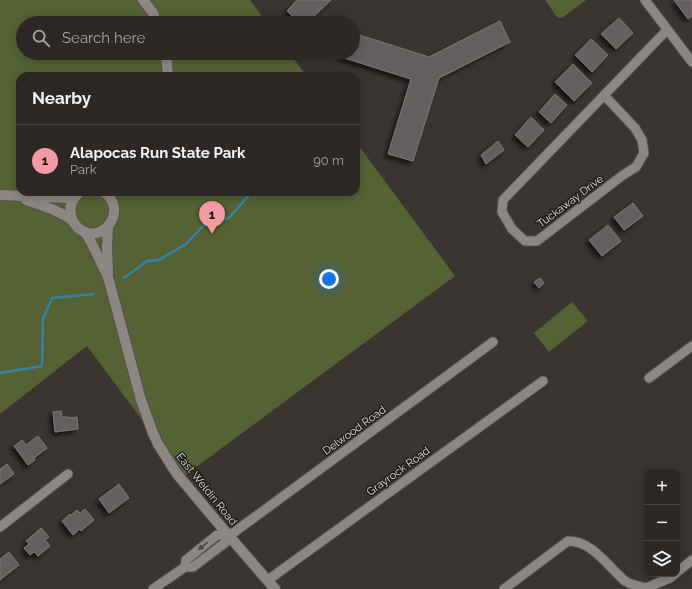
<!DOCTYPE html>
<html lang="en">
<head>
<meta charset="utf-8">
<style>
  :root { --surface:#2b2825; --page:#373432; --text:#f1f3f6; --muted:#a6a6a7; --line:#474442; --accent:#f49aa5 }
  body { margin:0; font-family:Raleway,sans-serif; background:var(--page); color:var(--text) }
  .controls { position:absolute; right:12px; bottom:12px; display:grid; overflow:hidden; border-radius:8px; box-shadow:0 2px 10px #0003 }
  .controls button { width:36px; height:36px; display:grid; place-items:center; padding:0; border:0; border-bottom:1px solid var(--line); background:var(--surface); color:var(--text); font:20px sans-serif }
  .you { position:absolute; left:329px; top:279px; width:14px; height:14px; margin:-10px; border:3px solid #fff; border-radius:50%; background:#1a73e8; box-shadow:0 0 0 6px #1a73e833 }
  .badge { display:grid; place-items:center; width:26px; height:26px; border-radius:50%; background:var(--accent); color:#111; font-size:13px; font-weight:700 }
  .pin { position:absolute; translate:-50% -33px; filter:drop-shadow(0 1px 2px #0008) }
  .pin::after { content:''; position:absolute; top:21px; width:14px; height:12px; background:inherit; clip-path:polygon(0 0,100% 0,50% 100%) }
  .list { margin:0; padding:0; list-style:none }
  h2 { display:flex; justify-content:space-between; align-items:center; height:52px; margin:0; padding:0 16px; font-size:17px }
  h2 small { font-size:13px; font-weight:400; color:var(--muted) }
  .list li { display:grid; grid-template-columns:26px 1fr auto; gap:12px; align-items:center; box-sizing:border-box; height:72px; padding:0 16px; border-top:1px solid var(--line) }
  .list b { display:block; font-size:15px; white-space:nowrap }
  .list p { margin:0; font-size:13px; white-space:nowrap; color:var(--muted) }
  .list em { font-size:13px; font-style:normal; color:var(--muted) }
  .icon { flex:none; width:22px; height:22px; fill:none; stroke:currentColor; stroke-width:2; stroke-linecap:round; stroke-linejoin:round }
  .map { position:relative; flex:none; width:692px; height:589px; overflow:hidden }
  .search { position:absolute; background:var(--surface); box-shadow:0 2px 10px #0003; left:16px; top:16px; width:344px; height:44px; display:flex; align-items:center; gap:10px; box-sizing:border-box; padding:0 14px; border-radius:22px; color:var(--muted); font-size:15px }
  .panel { position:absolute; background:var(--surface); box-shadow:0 2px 10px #0003; left:16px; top:72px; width:344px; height:124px; border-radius:12px }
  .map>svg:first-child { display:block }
  .green { fill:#566134 }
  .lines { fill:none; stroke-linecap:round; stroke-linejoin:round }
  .stream { stroke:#3186a7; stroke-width:2.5 }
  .building { fill:#655f61; stroke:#7e7779; filter:url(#shadow) }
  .minor-casing { stroke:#56524f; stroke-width:11 }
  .tertiary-casing { stroke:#56524f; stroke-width:12 }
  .minor { stroke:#8c8783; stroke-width:9 }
  .tertiary { stroke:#8c8783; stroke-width:10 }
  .oneway { fill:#45423f }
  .labels { text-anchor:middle; stroke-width:3; stroke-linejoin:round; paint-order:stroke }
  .street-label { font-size:11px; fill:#e0dddb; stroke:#1f1d1b }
</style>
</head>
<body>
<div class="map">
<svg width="692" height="589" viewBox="0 0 692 589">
  <defs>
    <filter id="shadow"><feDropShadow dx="-3.5" dy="3.5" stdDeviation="2" flood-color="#0009"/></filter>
  </defs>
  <rect width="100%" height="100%" fill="#393531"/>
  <g class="green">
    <path d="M 0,0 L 250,0 L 267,23 L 23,23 L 23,53 L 289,53 L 307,76 L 20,76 L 20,192 L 356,192 L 356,142 L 455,276 L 184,476 L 87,346 L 0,414 Z"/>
    <path d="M 545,0 L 586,0 L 562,18 L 557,17 Z"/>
    <path d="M 572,302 L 588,321 L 549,352 L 534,333 Z"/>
  </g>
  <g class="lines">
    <g class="stream">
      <path d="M 124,278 L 147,261 L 159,260 L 186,244 L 204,225 L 229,218 L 250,194 L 253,192"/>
      <path d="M 0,373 L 42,366 L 43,319 L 52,298 L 94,294"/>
    </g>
  </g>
  <g class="building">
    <path d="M 297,0 L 331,0 L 307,23 L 299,23 L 287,11 Z"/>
    <path d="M 674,0 L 692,0 L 692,16 L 688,19 Z"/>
    <path d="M 619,18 L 633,33 L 616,49 L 601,34 Z"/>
    <path d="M 500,21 L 510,42 L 439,78 L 413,161 L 388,154 L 411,79 L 338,56 L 339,53 L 353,53 L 353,33 L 429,57 Z"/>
    <path d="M 591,39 L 608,55 L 592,72 L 575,55 Z"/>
    <path d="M 573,64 L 592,83 L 574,101 L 555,82 Z"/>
    <path d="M 555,94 L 567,105 L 551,123 L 539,112 Z"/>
    <path d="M 531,117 L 544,130 L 528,147 L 515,135 Z"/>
    <path d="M 498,141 L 504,150 L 486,164 L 481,155 Z"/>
    <path d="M 633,203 L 643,216 L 624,230 L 614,217 Z"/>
    <path d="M 608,225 L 621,241 L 602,256 L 589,240 Z"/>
    <path d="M 540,278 L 544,283 L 539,288 L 534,282 Z"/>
    <path d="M 61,411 L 62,417 L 69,417 L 69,418 L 77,417 L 78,429 L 55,432 L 53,412 Z"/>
    <path d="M 38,436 L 47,448 L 34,458 L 35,460 L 28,465 L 14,446 L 22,440 L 26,445 Z"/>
    <path d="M 7,464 L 14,474 L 0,484 L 0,469 Z"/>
    <path d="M 119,484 L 129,498 L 109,513 L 99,499 Z"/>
    <path d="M 85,509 L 94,520 L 81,531 L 80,529 L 73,535 L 62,521 L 70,514 L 71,515 L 77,510 L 80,513 Z"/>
    <path d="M 41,528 L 49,537 L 45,540 L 50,546 L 38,556 L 34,552 L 30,555 L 24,548 L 29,544 L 26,541 Z"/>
    <path d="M 9,552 L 19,565 L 0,580 L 0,559 Z"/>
  </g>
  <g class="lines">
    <g class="minor-casing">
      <g id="minor">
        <path d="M 645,0 L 692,62"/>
        <path d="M 604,95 L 635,128 L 642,140 L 644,153 L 636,167 L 623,175 L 537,241 L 525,241 L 512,229 L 502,212 L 503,200 L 667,30"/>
        <path d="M 649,378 L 692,346"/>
        <path d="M 0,527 L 68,474"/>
        <path d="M 229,536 L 493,342"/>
        <path d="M 185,567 L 186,560 L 217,535 L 229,536"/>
        <path d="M 677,572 L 692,560"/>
        <path d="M 268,580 L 543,381"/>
        <path d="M 153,589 L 185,567 L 193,567 L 226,542 L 229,536"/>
        <path d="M 504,589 L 568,541 C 593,541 608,567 625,581 C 631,585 639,586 646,588 L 670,578 L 675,574"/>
      </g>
    </g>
    <g class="tertiary-casing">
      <g id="tertiary">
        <path d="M 143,0 L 153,13 L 157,23"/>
        <path d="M 166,53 L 168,76"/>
        <path d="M 80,192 C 56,211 82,246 105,229 C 110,225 113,219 114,213 C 115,205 111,197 104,192"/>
        <path d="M 0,195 L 67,198 L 76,196"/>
        <path d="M 26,200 C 43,206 59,210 73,221"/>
        <path d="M 85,232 L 91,242 L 108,277 L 141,400 L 153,433 L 158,444 L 177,474 L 229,536 L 275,589"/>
        <path d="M 108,273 L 107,247 L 108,226"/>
      </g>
    </g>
    <use href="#minor" class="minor"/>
    <use href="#tertiary" class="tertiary"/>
  </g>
  <defs><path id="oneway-solid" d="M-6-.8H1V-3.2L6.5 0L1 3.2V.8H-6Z"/></defs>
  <use class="oneway" href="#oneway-solid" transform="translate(203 546) rotate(141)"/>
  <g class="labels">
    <g class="street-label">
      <text transform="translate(570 201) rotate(-37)" y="4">Tuckaway Drive</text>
      <text transform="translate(354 430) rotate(-36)" y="4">Delwood Road</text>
      <text transform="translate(398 471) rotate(-36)" y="4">Grayrock Road</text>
      <text transform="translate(207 489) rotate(51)" y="4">East Weldin Road</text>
    </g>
  </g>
</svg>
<div class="controls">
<button>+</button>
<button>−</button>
<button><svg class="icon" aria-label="layers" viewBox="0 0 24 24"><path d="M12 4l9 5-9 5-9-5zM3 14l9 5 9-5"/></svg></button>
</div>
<div class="you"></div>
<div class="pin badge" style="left:212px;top:234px">1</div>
<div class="search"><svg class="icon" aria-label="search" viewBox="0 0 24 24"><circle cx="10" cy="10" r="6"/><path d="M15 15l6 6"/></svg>Search here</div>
<section class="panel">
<h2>Nearby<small></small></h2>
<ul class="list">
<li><span class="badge">1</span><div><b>Alapocas Run State Park</b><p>Park</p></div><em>90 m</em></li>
</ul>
</section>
</div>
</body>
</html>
